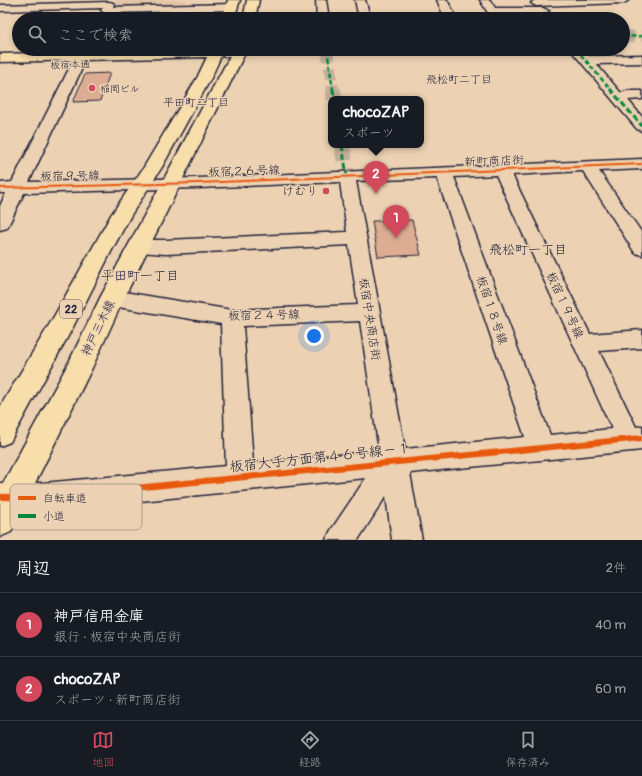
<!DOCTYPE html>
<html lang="ja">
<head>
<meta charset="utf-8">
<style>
  :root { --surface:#171b24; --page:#20242c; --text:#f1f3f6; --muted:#9ea1a6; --line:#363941; --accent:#d1495b }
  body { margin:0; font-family:Pangolin,"Klee One",sans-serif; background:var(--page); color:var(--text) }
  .you { position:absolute; left:314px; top:336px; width:14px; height:14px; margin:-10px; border:3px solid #fff; border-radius:50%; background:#1a73e8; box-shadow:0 0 0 6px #1a73e833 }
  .badge { display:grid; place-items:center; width:26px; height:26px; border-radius:50%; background:var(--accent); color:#fff; font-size:13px; font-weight:700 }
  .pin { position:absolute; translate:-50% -33px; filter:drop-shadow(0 1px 2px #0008) }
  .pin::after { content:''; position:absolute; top:21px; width:14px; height:12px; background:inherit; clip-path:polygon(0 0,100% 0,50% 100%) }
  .popup { position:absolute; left:328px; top:96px; width:96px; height:52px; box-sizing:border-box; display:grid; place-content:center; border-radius:8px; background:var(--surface); filter:drop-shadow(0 1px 3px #0005); font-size:13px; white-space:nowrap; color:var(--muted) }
  .popup b { font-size:15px; color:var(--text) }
  .popup::after { content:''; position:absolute; left:50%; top:100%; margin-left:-8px; border:8px solid transparent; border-top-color:var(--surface) }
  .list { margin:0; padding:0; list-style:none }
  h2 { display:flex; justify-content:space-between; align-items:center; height:52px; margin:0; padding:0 16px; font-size:17px }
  h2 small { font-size:13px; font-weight:400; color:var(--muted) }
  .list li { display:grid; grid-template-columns:26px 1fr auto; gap:12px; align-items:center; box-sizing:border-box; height:64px; padding:0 16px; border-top:1px solid var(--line) }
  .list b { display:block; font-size:15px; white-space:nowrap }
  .list p { margin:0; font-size:13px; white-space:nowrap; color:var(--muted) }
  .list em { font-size:13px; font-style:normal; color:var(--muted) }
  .icon { flex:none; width:22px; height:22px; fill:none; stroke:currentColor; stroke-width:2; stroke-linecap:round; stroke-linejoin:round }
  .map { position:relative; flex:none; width:642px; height:540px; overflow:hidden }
  .search { position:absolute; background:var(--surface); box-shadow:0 2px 6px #0003; left:12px; right:12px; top:12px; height:44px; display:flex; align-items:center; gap:10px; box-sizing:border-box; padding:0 14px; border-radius:22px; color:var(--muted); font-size:15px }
  .sheet { height:180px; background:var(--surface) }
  nav { display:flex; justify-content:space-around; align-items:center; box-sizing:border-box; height:56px; border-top:1px solid var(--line); background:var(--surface); font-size:11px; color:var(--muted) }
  nav a { display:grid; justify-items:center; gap:2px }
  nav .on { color:var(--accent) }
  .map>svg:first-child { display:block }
  .built { fill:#e3c4a7 }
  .building { fill:#dcad92; stroke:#22223b }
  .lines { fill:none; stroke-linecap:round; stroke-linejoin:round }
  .street-tunnel-far1 { stroke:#c4af9b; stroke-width:12; stroke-dasharray:12 6; stroke-linecap:butt }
  .street-tunnel { stroke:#c4af9b; stroke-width:16; stroke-dasharray:16 8; stroke-linecap:butt }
  .street-casing { stroke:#22223b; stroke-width:3 }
  .primary-casing { stroke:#22223b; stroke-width:3 }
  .street { fill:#ecd2b3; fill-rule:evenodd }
  .primary { fill:#f8deab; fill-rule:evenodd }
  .quiet-far1 { stroke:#00873e; stroke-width:2.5; stroke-dasharray:5 2.5; stroke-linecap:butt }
  .quiet { stroke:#00873e; stroke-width:3; stroke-dasharray:6 3; stroke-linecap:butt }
  .cycleway-casing { stroke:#ecd2b3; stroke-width:3 }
  .cycleway { fill:#e8590c; fill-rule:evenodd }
  .poi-dot { fill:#d1495b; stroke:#ecd2b3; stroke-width:1.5 }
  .labels { text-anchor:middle; stroke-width:3; stroke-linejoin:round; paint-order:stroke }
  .far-street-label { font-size:10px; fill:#22223b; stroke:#ecd2b3 }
  .far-poi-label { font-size:10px; fill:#22223b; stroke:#ecd2b3; text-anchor:start }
  .far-neighbourhood-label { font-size:11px; fill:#22223b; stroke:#ecd2b3 }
  .shield { fill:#ecd2b3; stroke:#5f575f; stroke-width:1 }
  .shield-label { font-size:11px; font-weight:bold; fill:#22223b }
  .street-label { font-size:12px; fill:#22223b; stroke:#ecd2b3 }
  .poi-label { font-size:12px; fill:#22223b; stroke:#ecd2b3; text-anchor:end }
  .neighbourhood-label { font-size:13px; fill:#22223b; stroke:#ecd2b3 }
  .near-street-label { font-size:14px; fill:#22223b; stroke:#ecd2b3 }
  .key { fill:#ecd2b3; stroke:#af9d8f; stroke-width:1 }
  .key-label { font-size:11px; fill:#22223b }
</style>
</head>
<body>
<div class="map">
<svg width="642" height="540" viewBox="0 0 642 540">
  <rect width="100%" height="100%" fill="#ecd2b3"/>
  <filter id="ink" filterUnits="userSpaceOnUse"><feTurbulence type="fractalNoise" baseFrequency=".025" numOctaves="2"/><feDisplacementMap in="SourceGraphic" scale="8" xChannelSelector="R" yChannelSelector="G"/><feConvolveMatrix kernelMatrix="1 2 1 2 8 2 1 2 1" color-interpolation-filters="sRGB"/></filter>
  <g filter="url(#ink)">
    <path class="built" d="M 114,0 L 187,0 L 185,7 L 110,9 Z"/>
    <g class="building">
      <path d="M 110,73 L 100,101 L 73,102 L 85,74 Z"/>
      <path d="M 412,220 L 421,255 L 378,257 L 372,221 Z"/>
    </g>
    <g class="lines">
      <g class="street-tunnel-far1">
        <path d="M 623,37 L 642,36"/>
        <path d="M 327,49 L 333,90"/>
        <path d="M 239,51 L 256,49"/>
      </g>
      <g class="street-tunnel">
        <path d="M 333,89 L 334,99"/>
        <path d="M 342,145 L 347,176"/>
      </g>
      <g class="street-casing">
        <g id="street">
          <path d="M 316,0 L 326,0 L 329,19 L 317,19 Z"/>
          <path d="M 355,0 L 365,0 L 371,19 L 359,19 Z"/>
          <path d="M 437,0 L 447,0 L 457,19 L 445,19 Z"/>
          <path d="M 480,0 L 490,0 L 495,8 L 543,8 L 549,11 L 543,14 L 492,14 L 488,13 Z"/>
          <path d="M 535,0 L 629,0 L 624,3 L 536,6 L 531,3 Z"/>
          <path d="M 109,2 L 113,3 L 114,5 L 113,7 L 232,4 L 237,7 L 232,10 L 107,13 L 103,12 L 101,10 L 103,8 L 0,11 L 0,5 Z"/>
          <path d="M 79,49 L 91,49 L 29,182 L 198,178 L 642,159 L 642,169 L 599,171 L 642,233 L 642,255 L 635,253 L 583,171 L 512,175 L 590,334 L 642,330 L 642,348 L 599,351 L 636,427 L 642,426 L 642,450 L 410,473 L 422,540 L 392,540 L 386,496 L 358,540 L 326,540 L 331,530 L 366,478 L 43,511 L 0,511 L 0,483 L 43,483 L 226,466 L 221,324 L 112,306 L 105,303 L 102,298 L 105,293 L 112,290 L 232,310 L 358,305 L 349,245 L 166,254 L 139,252 L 132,251 L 129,246 L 132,241 L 139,240 L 166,240 L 347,232 L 340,182 L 198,188 L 24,193 L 7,228 L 0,230 L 0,206 L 6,193 L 0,193 L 0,183 L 12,182 ZM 496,175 L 612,429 L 550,435 L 454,177 ZM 437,178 L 525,437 L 405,449 L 356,181 ZM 360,321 L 379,451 L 253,463 L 243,326 Z"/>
          <path d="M 570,49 L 583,49 L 589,56 L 642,55 L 642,63 L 596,64 L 621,93 L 627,91 L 642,91 L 642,99 L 628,100 L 642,117 L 642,131 L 637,129 Z"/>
        </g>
      </g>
      <g class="primary-casing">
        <g id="primary">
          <path d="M 228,0 L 240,0 L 234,19 L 222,19 Z"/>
          <path d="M 247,0 L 259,0 L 255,19 L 243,19 Z"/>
          <path d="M 185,49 L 247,49 L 124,298 L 92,368 L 11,532 L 0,537 L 0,489 L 69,362 L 100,298 L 230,56 L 221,56 L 211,78 L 162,167 L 131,215 L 113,248 L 73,327 L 10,442 L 0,446 L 0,407 L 52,320 L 111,215 L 144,167 L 197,78 L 207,57 L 0,62 L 0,54 Z"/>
        </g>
      </g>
      <use href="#street" class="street"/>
      <use href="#primary" class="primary"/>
      <g class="quiet-far1">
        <path d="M 623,37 L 642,36"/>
        <path d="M 327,49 L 333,90"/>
        <path d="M 576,49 L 611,90"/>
        <path d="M 239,51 L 256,49"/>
      </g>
      <g class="quiet">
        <path d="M 333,89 L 334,99"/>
        <path d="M 610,89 L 642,126"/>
        <path d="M 342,145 L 347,176"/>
      </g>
      <g class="cycleway-casing">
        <g id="cycleway">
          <path d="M 642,163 L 642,165 L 198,184 L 0,189 L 0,187 L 198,182 Z"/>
          <path d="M 642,435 L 642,441 L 43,500 L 0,500 L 0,494 L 43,494 Z"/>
        </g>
      </g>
      <use href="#cycleway" class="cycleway"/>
    </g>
  </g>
  <g class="poi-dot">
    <circle cx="92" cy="88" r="4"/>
    <circle cx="326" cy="191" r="4"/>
  </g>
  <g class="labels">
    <g class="far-street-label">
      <text transform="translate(70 64) rotate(-2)" y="4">板宿本通</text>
    </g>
    <g class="far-poi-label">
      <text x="100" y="92">稲岡ビル</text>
    </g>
    <g class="far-neighbourhood-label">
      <text x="459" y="83">飛松町二丁目</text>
      <text x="196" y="106">平田町二丁目</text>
    </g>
    <rect class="shield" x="60" y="300" width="22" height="18" rx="3"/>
    <g class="shield-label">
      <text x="71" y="313">22</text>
    </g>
    <g class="street-label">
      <text transform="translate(494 161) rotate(-2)" y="4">新町商店街</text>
      <text transform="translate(244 171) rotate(-2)" y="4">板宿２６号線</text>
      <text transform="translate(70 176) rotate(-1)" y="4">板宿９号線</text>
      <text transform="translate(565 305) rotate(65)" y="4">板宿１９号線</text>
      <text transform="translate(492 310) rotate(71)" y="4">板宿１８号線</text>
      <text transform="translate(264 315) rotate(-1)" y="4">板宿２４号線</text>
      <text transform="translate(370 319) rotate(81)" y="4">板宿中央商店街</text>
      <text transform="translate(98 328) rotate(-64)" y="4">神戸三木線</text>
    </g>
    <g class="poi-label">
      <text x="318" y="195">けむり</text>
    </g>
    <g class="neighbourhood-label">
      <text x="528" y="254">飛松町一丁目</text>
      <text x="140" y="280">平田町一丁目</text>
    </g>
    <g class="near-street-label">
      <text transform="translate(320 457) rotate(-6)" y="5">板宿大手方面第４６号線－１</text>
    </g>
  </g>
  <rect x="10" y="484" width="132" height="46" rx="6" class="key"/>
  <rect x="18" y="496" width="18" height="4" fill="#e8590c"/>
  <rect x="18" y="514" width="18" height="4" fill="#00873e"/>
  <g class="key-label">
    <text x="43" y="502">自転車道</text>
    <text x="43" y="520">小道</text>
  </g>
</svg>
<div class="you"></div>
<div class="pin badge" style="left:396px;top:238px">1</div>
<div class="pin badge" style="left:376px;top:194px">2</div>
<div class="popup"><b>chocoZAP</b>スポーツ</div>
<div class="search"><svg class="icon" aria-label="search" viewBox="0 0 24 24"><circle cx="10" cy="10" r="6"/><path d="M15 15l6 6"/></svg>ここで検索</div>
</div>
<section class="sheet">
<h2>周辺<small>2件</small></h2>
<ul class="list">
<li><span class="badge">1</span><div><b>神戸信用金庫</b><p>銀行 · 板宿中央商店街</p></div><em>40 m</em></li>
<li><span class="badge">2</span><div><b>chocoZAP</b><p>スポーツ · 新町商店街</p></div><em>60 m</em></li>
</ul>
</section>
<nav>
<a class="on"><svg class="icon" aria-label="map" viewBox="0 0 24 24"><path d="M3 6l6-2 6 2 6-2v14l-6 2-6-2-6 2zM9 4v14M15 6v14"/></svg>地図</a>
<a><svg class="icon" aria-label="directions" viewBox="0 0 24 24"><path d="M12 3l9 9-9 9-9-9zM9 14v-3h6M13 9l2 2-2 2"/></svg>経路</a>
<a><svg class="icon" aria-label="saved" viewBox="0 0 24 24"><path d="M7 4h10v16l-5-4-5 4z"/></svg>保存済み</a>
</nav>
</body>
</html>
